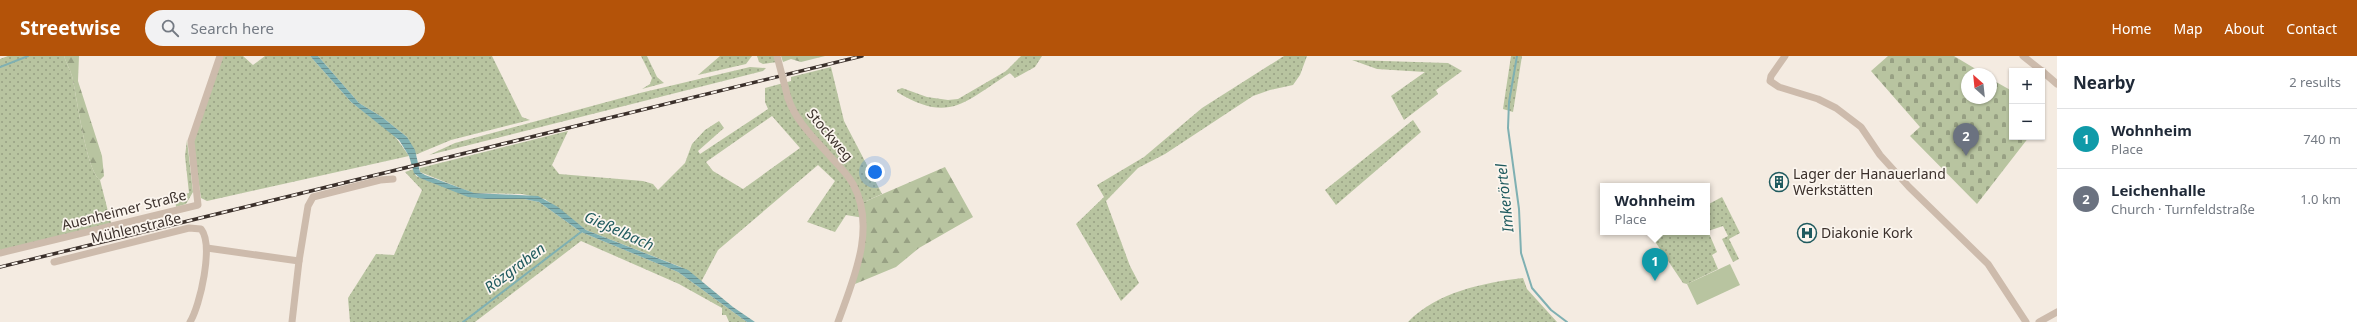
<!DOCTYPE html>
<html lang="en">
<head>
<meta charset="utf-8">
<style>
  :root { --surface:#fff; --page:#f2f2f3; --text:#1f2937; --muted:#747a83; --line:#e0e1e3; --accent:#b45309 }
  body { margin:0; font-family:"Noto Sans",sans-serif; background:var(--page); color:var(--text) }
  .controls { position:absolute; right:12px; top:12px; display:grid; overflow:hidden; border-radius:0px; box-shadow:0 1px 3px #0004 }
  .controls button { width:36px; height:36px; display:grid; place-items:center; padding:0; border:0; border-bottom:1px solid var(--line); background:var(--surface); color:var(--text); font:20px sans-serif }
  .compass { position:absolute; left:1961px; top:12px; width:36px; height:36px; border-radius:50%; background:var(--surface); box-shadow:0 1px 3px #0004; rotate:333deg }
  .you { position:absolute; left:875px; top:116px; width:14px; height:14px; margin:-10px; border:3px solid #fff; border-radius:50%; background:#1a73e8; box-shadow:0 0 0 6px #1a73e833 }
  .badge { display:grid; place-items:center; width:26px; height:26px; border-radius:50%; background:var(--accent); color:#fff; font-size:13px; font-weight:700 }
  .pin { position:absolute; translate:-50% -33px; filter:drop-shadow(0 1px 2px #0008) }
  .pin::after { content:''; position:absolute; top:21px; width:14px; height:12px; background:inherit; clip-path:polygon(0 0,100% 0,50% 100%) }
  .popup { position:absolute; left:1600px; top:127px; width:110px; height:52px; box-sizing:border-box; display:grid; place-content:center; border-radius:0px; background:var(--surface); filter:drop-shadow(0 1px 3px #0005); font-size:13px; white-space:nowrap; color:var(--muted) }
  .popup b { font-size:15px; color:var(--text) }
  .popup::after { content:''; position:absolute; left:50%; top:100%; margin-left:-8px; border:8px solid transparent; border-top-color:var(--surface) }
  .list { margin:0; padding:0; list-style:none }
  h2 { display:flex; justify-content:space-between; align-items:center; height:52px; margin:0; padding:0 16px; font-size:17px }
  h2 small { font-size:13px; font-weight:400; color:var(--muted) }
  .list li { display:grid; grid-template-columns:26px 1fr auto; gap:12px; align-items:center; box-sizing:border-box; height:60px; padding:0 16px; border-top:1px solid var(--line) }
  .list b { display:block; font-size:15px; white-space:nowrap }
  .list p { margin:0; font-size:13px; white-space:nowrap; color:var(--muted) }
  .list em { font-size:13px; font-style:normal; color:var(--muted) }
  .icon { flex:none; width:22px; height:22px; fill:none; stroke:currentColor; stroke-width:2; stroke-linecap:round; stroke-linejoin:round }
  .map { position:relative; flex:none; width:2057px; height:266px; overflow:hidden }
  header { display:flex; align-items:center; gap:24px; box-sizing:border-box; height:56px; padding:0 20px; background:var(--accent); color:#fff }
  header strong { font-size:19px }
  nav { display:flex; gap:22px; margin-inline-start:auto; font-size:14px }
  .search { width:280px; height:36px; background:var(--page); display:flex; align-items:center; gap:10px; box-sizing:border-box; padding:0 14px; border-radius:22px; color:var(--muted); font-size:15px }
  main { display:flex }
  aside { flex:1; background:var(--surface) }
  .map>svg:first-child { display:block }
  .grass { fill:url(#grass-dots); fill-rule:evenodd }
  .forest { fill:url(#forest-firs) }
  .cemetery { fill:url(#cemetery-stones) }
  .garden { fill:#b8c4a0 }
  .water { fill:url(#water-rules) }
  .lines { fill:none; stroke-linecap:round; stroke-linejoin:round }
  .stream { stroke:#7fb0b2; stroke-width:2 }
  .street { stroke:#cdbbac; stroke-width:7 }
  .rail-casing { stroke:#3b302b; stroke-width:3.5 }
  .rail { stroke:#fbf5ee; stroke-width:2; stroke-dasharray:6; stroke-linecap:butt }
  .street-bridge { stroke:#cdbbac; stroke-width:7 }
  .labels { text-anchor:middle; stroke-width:3.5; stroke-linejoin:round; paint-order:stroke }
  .street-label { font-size:14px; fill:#3b302b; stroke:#fbf5ee }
  .poi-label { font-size:14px; fill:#3b302b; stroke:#fbf5ee; text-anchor:start }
  .water-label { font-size:15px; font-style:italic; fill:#1f5a5e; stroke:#fbf5ee }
</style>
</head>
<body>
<header>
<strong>Streetwise</strong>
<div class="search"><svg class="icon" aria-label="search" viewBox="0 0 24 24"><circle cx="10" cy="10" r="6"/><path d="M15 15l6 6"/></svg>Search here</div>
<nav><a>Home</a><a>Map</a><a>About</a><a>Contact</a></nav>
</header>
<main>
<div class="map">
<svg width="2057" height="266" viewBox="0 0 2057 266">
  <defs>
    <pattern id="grass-dots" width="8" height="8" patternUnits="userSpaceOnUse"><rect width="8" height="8" fill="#b8c4a0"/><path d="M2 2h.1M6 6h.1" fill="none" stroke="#97a083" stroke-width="1.8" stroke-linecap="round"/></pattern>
    <pattern id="forest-firs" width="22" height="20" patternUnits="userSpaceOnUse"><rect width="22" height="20" fill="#b8c4a0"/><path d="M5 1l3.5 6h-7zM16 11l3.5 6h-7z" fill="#97a083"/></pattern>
    <pattern id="cemetery-stones" width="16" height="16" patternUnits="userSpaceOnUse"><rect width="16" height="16" fill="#b8c4a0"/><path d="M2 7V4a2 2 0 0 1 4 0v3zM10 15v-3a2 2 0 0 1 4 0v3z" fill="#97a083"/></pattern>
    <pattern id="water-rules" width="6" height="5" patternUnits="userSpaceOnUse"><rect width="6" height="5" fill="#7fb0b2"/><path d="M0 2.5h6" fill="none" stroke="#699091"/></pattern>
  </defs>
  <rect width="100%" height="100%" fill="#f4ebe1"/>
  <g class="grass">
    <path d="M 8,0 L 64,0 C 66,7 70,13 72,20 C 77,40 86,114 100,124 L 111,167 L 0,195 L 0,3 Z"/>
    <path d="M 223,0 L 243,0 L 253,9 L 265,0 L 310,0 L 351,46 L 394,79 L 409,100 L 207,145 L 201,142 L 193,89 L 200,61 Z"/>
    <path d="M 318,0 L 492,0 L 522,61 L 530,64 L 451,84 L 415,99 L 407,81 L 382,61 L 359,47 Z"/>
    <path d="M 641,0 L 647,0 L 657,21 L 664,27 L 642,33 L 650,28 L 652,22 Z"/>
    <path d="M 720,0 L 752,0 L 746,8 L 698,19 Z"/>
    <path d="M 757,0 L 775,0 L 777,6 L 763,8 L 759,6 Z"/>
    <path d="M 1021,0 L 1042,0 L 1035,11 L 1015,22 L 1010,17 C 964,46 950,68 897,36 L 897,34 L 902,32 L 927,41 L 948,44 L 958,43 L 1006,15 Z"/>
    <path d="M 1284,0 L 1307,0 L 1300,19 L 1293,29 L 1270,34 L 1253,40 L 1165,98 L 1138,112 L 1106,145 L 1130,210 L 1139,227 L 1121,245 L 1076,168 L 1104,141 L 1097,129 L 1144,101 L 1202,52 Z"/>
    <path d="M 1511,0 L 1522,0 L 1513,56 L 1503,53 Z"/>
    <path d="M 1352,4 L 1448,7 L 1462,15 L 1436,34 L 1438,38 L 1404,64 L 1391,40 L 1425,16 L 1377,13 Z"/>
    <path d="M 750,11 L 766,12 L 763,15 L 429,99 L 455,87 L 640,37 Z"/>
    <path d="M 831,11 L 844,65 L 882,138 L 864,146 L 864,162 L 846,159 L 835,176 L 807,166 L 835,125 L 818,109 L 718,194 L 701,226 L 681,211 L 586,174 L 545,143 L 522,138 L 473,137 L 420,116 L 420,112 L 568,75 L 552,109 L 559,118 L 643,125 L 653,128 L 658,134 L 685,107 L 692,88 L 705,74 L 719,65 L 724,72 L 698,95 L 700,98 L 768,53 L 765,46 L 765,32 L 791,25 L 791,21 ZM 772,60 L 800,92 L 743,133 L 713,115 L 706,106 Z"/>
    <path d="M 1413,64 L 1421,76 L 1336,149 L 1325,134 Z"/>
    <path d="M 187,84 L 193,136 L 186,148 L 176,151 L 175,140 L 189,137 L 185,100 Z"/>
    <path d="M 414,113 L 416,120 L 468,140 L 486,143 L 524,143 L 539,146 L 581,176 L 678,216 L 747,266 L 729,266 L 726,259 L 722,259 L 722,252 L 679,228 L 581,185 L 475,266 L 350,266 L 348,242 L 376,198 L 394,199 L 422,134 L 405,116 Z"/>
    <path d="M 1722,141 L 1740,177 L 1729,183 L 1739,203 L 1733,206 L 1722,183 L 1728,180 L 1723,170 L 1708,175 L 1717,196 L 1712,199 L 1718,213 L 1687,228 L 1683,227 L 1650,178 L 1654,176 L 1707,176 L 1707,149 Z"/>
    <path d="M 1523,222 L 1527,233 L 1557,266 L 1408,266 C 1437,236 1482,227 1523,222 Z"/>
  </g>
  <g class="forest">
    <path d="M 64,0 L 79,0 L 78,25 L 102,100 L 104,120 L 100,124 C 86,114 77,40 72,20 C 70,13 66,7 64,0 Z"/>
    <path d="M 781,0 L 825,0 L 801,6 L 791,3 L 783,6 Z"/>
    <path d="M 945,111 L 973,161 L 919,192 L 896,211 L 855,228 L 864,146 Z"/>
  </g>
  <path class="cemetery" d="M 1888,0 L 1954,0 L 1984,18 L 1967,18 L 1967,42 L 1991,42 L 1991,23 L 2012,35 L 2012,81 L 2029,81 L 1977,148 L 1910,80 L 1920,71 L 1871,15 Z"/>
  <path class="garden" d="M 1730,208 L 1740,229 L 1697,249 L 1687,228 Z"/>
  <path class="water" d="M 310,0 L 318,0 L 359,47 L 382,61 L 407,81 L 415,94 L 420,116 L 425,119 L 474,137 L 538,140 L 558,151 L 586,174 L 688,214 L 733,251 L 755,266 L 747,266 L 678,216 L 581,176 L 539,146 L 524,143 L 486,143 L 468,141 L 420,122 L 414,117 L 409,100 L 399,84 L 351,46 Z"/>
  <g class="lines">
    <g class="stream">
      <path d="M 1517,0 L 1509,46 L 1508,72 L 1519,153 L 1521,197 L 1532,232 L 1551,254 L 1567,266"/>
      <path d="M 0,11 L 28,0"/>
      <path d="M 463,266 L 581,176"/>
    </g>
    <g class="street">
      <path d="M 1785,0 L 1771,20 L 1770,25 L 1779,31 L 1818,43 L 1836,52 L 1861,71 L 1880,99 L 1909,131 L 1988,208 L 2026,266"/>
      <path d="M 2023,0 L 2042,15"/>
      <path d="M 2042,15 L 2057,28"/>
      <path d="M 788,42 C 796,65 812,80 828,98 C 836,107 848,118 853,128 C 877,172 853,224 838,266"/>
      <path d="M 207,192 L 299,205 L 308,150 L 313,141 L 380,124 L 393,123"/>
      <path d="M 0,197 L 198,149 L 191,85 L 220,0"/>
      <path d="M 54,206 L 189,172 L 201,173 C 214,189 200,250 190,266"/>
      <path d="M 292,266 L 299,205"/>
      <path d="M 2039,266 L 2057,256"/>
    </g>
    <g class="rail-casing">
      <path id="rail" d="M 0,211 L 862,0"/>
    </g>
    <use href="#rail" class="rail"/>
    <path class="street-bridge" d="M 777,0 L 788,42"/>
  </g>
  <defs>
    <g id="building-ring" transform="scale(1)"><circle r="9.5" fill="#fbf5ee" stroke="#1f5a5e" stroke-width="1.5"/><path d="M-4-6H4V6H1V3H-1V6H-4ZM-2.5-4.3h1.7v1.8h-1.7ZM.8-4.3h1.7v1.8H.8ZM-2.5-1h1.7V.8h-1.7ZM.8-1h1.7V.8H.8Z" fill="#1f5a5e"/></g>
    <g id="hospital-ring" transform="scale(1)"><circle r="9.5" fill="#fbf5ee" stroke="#1f5a5e" stroke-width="1.5"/><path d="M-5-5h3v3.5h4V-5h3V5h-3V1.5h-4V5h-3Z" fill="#1f5a5e"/></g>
  </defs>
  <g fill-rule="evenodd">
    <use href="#building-ring" x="1779" y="126"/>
    <use href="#hospital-ring" x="1807" y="177"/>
  </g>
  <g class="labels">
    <g class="street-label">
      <text transform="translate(830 79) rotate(50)" y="5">Stockweg</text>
      <text transform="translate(124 154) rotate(-14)" y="5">Auenheimer Straße</text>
      <text transform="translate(136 172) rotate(-13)" y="5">Mühlenstraße</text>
    </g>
    <g class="poi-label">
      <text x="1793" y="123">Lager der Hanauerland<tspan x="1793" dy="16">Werkstätten</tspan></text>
      <text x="1821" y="182">Diakonie Kork</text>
    </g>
    <g class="water-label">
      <text transform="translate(1505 142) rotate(-96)" y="5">Imkerörtel</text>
      <text transform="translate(619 175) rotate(24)" y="5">Gießelbach</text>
      <text transform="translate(515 212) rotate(-37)" y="5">Rözgraben</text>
    </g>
  </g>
</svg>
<div class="controls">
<button>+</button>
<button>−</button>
</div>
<svg class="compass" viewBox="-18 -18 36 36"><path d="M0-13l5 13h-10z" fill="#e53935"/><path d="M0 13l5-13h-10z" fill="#747a83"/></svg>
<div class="you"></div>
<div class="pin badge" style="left:1655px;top:225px;background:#0f9aa8">1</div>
<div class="popup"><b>Wohnheim</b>Place</div>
<div class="pin badge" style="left:1966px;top:100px;background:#6b7280">2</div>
</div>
<aside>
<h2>Nearby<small>2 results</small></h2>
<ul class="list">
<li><span class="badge" style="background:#0f9aa8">1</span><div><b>Wohnheim</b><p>Place</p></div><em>740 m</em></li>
<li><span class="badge" style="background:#6b7280">2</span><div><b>Leichenhalle</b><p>Church · Turnfeldstraße</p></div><em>1.0 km</em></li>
</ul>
</aside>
</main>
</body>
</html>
